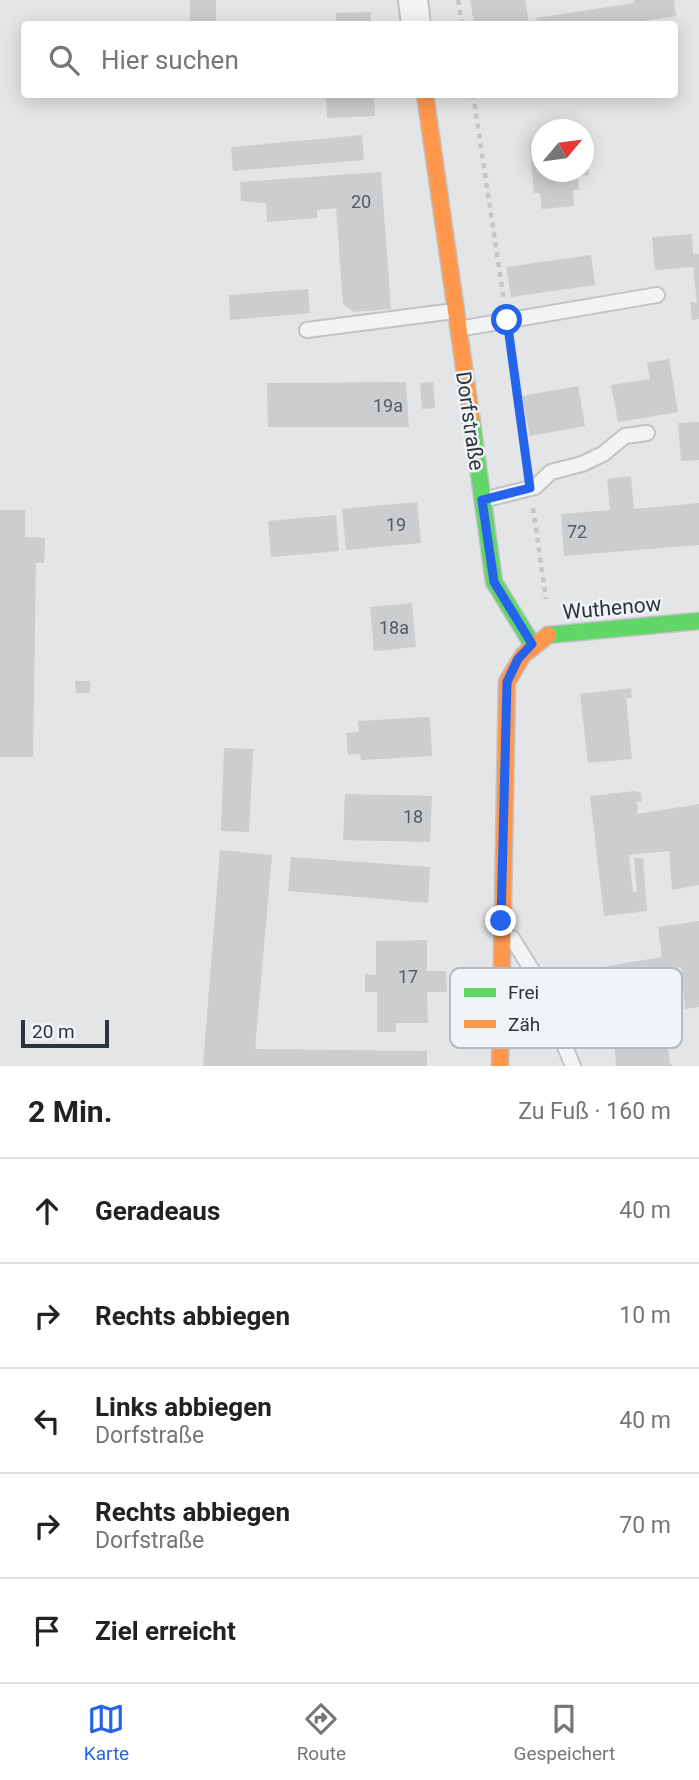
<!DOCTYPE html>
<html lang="de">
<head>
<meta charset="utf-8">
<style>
  :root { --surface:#fff; --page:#f6f6f6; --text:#222; --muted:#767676; --line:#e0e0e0; --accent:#2563eb }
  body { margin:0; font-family:Roboto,sans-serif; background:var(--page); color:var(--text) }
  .compass { position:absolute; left:531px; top:119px; width:63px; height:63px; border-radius:50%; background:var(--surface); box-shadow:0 4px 18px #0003; rotate:61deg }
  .scale { position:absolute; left:21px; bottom:18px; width:88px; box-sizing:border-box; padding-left:7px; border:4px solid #2a353f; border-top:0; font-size:19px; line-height:24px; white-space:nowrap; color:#2a353f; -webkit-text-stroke:5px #f0f4f6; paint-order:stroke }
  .stop { position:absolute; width:21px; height:21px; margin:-16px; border:5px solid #2563eb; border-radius:50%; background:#fff }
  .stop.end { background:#2563eb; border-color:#fff; box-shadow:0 2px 7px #0008 }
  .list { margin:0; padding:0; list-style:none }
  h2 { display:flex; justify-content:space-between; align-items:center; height:91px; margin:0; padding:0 28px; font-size:30px }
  h2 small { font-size:23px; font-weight:400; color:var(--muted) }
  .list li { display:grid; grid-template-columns:46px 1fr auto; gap:21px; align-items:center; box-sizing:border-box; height:105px; padding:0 28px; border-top:2px solid var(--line) }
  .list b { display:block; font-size:26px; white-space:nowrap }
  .list p { margin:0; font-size:23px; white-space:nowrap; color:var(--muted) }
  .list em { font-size:23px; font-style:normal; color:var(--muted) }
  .icon { flex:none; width:38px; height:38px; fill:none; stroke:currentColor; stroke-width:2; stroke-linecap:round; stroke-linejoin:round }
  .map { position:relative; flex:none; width:699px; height:1066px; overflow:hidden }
  .search { position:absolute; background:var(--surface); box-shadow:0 4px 18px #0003; left:21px; right:21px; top:21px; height:77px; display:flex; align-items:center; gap:18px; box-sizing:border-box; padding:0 24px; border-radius:7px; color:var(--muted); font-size:26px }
  .sheet { height:616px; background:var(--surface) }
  nav { display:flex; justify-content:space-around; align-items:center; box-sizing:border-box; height:98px; border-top:2px solid var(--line); background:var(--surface); font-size:19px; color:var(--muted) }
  nav a { display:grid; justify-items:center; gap:4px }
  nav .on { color:var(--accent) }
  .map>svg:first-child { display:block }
  .building { fill:#cbcdcf }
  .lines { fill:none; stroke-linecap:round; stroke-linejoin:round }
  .lane-casing { stroke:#c1c3c5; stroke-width:18 }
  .street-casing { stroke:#c1c3c5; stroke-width:32 }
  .fast-casing { stroke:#c1c3c5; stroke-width:19 }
  .slow-casing { stroke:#c1c3c5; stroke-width:19 }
  .path { stroke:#c4c6c8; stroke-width:4.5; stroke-dasharray:5 5; stroke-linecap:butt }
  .lane { stroke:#f1f3f4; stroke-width:14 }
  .street { stroke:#f1f3f4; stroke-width:28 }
  .fast { stroke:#63d668; stroke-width:16 }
  .slow { stroke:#ff974d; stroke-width:16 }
  .route { stroke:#2563eb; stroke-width:9 }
  .labels { text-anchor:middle; stroke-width:5; stroke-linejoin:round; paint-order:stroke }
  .number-label { font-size:18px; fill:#535c64 }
  .street-label { font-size:21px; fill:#2a353f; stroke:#f0f4f6 }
  .key { fill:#f0f4f6; stroke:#b5bbbf; stroke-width:2 }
  .key-label { font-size:19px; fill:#2a353f }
</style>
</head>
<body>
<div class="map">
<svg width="699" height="1066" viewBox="0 0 699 1066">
  <rect width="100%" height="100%" fill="#e3e5e7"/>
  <g class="building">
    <rect x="190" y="0" width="26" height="24"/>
    <path d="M 470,0 L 525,0 L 529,24 L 474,24 Z"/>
    <path d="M 634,0 L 674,0 L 676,16 L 622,24 L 537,24 L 536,18 L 634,3 Z"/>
    <path d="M 371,12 L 371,24 L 336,24 L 336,13 Z"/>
    <path d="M 326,94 L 374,94 L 375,116 L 327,118 Z"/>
    <path d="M 362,135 L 364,160 L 233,171 L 231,147 Z"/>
    <path d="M 542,147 L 542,172 L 584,172 L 584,157 L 587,157 L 589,175 L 578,176 L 579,190 L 573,190 L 574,206 L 542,209 L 540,193 L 534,193 L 530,148 Z"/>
    <path d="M 381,172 L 391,309 L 353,312 L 343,304 L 336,208 L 317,210 L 317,218 L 267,222 L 266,203 L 241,201 L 240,182 Z"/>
    <path d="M 692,234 L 693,254 L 699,254 L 699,319 L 692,320 L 690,302 L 697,302 L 693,267 L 655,270 L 652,237 Z"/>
    <path d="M 591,255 L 595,285 L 511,297 L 506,267 Z"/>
    <path d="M 308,289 L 310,313 L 230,320 L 229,295 Z"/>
    <path d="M 669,359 L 678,412 L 618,422 L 611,385 L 650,379 L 647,363 Z"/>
    <path d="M 406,382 L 409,427 L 268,427 L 267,383 Z"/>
    <path d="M 433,382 L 435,408 L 422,409 L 420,383 Z"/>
    <path d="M 578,386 L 585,426 L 530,436 L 522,396 Z"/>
    <path d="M 699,422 L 699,460 L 681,461 L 678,423 Z"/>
    <path d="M 631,476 L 634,509 L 699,503 L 699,545 L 564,556 L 561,514 L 610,510 L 607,479 Z"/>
    <path d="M 417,502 L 421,543 L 346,550 L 342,509 Z"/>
    <path d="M 0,510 L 25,510 L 25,537 L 45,538 L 44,563 L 36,563 L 33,757 L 0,757 Z"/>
    <path d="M 336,515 L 339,551 L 271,557 L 268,521 Z"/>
    <path d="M 412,603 L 416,647 L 374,651 L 370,607 Z"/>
    <path d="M 75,681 L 90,681 L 90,693 L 76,693 Z"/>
    <path d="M 631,688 L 632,698 L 626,698 L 632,759 L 588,763 L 580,694 Z"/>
    <path d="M 430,717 L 432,756 L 361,760 L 360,754 L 348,755 L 346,733 L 359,732 L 358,721 Z"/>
    <path d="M 224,748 L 253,749 L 249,832 L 221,831 Z"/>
    <path d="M 635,791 L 641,793 L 642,801 L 637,802 L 638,814 L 699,804 L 699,885 L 672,890 L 669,851 L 629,855 L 633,892 L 637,892 L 634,858 L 643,858 L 647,911 L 604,916 L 590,796 Z"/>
    <path d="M 345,794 L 432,796 L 430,842 L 343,840 Z"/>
    <path d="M 220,850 L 272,855 L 255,1049 L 427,1051 L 427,1066 L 203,1066 Z"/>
    <path d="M 291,857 L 430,867 L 428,903 L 288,891 Z"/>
    <path d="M 699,921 L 699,1007 L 685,1009 L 681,967 L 640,972 L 643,1006 L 612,1010 L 609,992 L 603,992 L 602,979 L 608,978 L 607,966 L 662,957 L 658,927 Z"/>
    <path d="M 427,940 L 427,971 L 446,971 L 447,992 L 427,992 L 428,1023 L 396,1023 L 396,1032 L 377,1032 L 377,992 L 365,992 L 365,974 L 376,975 L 376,941 Z"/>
    <path d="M 664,1019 L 670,1064 L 674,1066 L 616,1066 L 613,1030 Z"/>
  </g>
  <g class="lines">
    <g class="lane-casing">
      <g id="lane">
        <path d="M 458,329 L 657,295"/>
        <path d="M 307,330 L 454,311"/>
        <path d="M 483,500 L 535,487 L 551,472 L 582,464 L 603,454 L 625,436 L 647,433"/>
        <path d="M 512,938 L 535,975 L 573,1066"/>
      </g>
    </g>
    <g class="street-casing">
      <path id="street" d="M 413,0 L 416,24"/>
    </g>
    <g class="fast-casing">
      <g id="fast">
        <path d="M 471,416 L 494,582 L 532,644"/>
        <path d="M 548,635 L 699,621"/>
      </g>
    </g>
    <g class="slow-casing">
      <g id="slow">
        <path d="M 425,94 L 471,416"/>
        <path d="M 500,1066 L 507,682 L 523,655 L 548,635"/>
      </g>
    </g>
    <g class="path">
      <path d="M 458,0 L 462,24"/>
      <path d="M 473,94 L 504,301"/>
      <path d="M 510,341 L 527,468"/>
      <path d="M 533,508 L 546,599"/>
    </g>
    <use href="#lane" class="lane"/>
    <use href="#street" class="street"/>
    <use href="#fast" class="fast"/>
    <use href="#slow" class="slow"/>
  </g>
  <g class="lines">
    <path class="route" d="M 501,921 L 507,682 L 518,659 L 532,644 L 494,582 L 482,500 L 530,488 L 507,320"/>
  </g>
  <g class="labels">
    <g class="number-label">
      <text x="361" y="208">20</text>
      <text x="388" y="412">19a</text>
      <text x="396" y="531">19</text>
      <text x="577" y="538">72</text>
      <text x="394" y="634">18a</text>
      <text x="413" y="823">18</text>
      <text x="408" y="983">17</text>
    </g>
    <g class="street-label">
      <text transform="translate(470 421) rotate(82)" y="7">Dorfstraße</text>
      <text transform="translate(612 608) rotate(-5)" y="7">Wuthenow</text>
    </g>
  </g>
  <rect x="450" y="968" width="232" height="80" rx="10" class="key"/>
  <rect x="464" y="988" width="32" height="9" fill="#63d668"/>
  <rect x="464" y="1020" width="32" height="8" fill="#ff974d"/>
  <g class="key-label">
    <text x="508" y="999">Frei</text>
    <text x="508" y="1031">Zäh</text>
  </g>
</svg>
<svg class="compass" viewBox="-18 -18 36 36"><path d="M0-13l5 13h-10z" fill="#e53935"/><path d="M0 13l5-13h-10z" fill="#767676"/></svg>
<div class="scale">20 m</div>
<div class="stop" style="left:507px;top:320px"></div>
<div class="stop end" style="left:501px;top:921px"></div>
<div class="search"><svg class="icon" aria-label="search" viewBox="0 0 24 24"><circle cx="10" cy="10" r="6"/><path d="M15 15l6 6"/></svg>Hier suchen</div>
</div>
<section class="sheet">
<h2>2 Min.<small>Zu Fuß · 160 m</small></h2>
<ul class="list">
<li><svg class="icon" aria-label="ahead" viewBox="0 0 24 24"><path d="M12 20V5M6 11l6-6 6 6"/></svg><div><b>Geradeaus</b></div><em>40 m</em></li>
<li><svg class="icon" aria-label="right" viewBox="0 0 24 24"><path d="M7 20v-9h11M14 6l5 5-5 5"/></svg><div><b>Rechts abbiegen</b></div><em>10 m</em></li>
<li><svg class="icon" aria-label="left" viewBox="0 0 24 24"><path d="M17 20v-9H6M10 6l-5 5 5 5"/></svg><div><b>Links abbiegen</b><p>Dorfstraße</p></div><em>40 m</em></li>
<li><svg class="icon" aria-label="right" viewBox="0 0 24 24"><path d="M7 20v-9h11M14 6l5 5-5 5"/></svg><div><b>Rechts abbiegen</b><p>Dorfstraße</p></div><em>70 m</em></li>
<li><svg class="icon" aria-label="arrive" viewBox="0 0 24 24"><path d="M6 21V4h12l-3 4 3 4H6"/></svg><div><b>Ziel erreicht</b></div></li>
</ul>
</section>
<nav>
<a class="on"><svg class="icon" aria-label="map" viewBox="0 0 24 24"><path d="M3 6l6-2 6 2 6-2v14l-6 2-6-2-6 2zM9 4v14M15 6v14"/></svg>Karte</a>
<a><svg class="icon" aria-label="directions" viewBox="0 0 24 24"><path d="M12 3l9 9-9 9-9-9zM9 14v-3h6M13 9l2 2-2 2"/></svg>Route</a>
<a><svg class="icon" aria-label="saved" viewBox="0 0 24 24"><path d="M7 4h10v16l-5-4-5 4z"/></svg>Gespeichert</a>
</nav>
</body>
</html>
